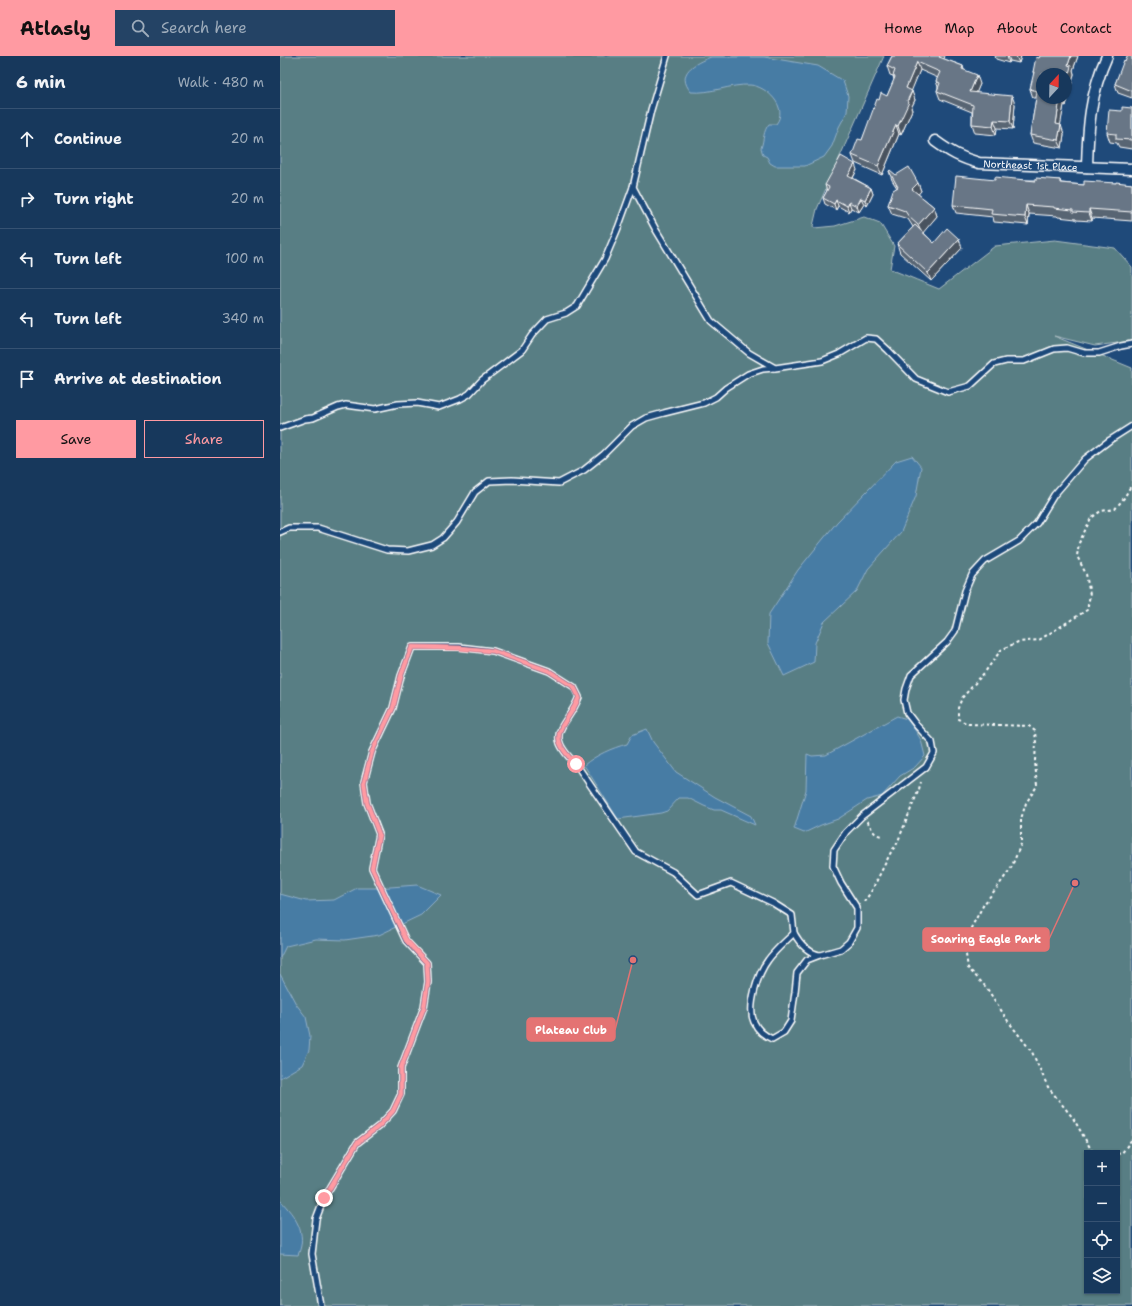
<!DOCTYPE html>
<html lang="en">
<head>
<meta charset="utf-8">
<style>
  :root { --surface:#17385c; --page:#244365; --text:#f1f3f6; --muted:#9eacbb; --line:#365272; --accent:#ff9aa2 }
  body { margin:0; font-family:"Shantell Sans",sans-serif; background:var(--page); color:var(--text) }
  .controls { position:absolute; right:12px; bottom:12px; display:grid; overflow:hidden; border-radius:0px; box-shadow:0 1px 3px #0004 }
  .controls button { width:36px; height:36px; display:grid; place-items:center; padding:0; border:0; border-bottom:1px solid var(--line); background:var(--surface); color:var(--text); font:20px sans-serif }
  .compass { position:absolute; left:756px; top:12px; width:36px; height:36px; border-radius:50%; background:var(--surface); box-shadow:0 1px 3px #0004; rotate:22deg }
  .stop { position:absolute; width:12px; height:12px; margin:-9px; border:3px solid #ff9aa2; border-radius:50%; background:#fff }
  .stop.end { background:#ff9aa2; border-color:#fff; box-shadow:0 1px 4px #0008 }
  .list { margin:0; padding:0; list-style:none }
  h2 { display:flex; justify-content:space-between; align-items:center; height:52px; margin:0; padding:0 16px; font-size:17px }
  h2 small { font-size:13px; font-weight:400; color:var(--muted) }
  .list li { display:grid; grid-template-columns:26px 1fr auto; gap:12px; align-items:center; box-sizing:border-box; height:60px; padding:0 16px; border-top:1px solid var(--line) }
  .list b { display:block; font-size:15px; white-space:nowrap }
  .list em { font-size:13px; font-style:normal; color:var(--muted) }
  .actions { display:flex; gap:8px; padding:12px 16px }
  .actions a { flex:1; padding:9px 0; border:1px solid var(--accent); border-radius:0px; text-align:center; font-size:14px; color:var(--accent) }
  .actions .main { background:var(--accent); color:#111 }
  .icon { flex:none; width:22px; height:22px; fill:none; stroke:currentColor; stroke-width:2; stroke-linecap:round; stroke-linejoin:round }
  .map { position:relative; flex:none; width:852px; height:1250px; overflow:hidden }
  header { display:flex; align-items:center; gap:24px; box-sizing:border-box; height:56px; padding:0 20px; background:var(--accent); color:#111 }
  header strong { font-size:19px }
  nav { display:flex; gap:22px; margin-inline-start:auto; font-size:14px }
  .search { width:280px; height:36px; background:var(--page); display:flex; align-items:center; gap:10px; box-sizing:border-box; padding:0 14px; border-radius:0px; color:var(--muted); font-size:15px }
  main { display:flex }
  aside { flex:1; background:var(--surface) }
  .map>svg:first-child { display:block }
  .green { fill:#587e84; stroke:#acbec2; fill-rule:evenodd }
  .water { fill:#477ba4; stroke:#91b0c8 }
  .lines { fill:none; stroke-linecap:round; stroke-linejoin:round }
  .service-casing { stroke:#fff; stroke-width:8 }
  .minor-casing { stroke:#fff; stroke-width:13 }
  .path { stroke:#fff; stroke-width:2; stroke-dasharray:3 3; stroke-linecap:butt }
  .service { stroke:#1f4a7a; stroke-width:5 }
  .minor { stroke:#1f4a7a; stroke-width:10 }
  .wall { fill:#596573; stroke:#fff; fill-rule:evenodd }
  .shaded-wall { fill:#48535e; stroke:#fff }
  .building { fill:#677686; stroke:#fff }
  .route { stroke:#ff9aa2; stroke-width:5 }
  .labels { text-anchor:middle; stroke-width:3.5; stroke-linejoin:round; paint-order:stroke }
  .street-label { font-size:10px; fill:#fff; stroke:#1f4a7a }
  .leader { fill:none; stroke:#e47373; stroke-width:1.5 }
  .callout-dot { fill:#e47373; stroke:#1f4a7a; stroke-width:1.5 }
  .callout { fill:#e47373; stroke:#e47373; stroke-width:1.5 }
  .callout-label { font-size:11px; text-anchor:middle; font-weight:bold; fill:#fff }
</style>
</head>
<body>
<header>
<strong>Atlasly</strong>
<div class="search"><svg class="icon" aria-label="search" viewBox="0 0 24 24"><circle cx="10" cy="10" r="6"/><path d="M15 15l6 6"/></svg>Search here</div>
<nav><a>Home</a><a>Map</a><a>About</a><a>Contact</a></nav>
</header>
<main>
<aside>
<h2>6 min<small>Walk · 480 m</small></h2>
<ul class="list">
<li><svg class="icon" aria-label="ahead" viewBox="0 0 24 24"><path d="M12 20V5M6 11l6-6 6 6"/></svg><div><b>Continue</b></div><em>20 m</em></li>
<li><svg class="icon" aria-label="right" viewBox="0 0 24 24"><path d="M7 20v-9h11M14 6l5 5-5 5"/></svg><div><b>Turn right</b></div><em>20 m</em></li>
<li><svg class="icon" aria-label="left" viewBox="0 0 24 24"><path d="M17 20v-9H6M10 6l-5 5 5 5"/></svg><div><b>Turn left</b></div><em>100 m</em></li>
<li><svg class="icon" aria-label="left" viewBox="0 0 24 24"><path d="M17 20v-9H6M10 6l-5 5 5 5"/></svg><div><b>Turn left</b></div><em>340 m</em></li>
<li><svg class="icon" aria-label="arrive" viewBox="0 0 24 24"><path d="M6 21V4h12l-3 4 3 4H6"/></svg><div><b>Arrive at destination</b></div></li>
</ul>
<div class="actions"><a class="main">Save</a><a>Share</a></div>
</aside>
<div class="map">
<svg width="852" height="1250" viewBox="0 0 852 1250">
  <rect width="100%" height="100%" fill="#1f4a7a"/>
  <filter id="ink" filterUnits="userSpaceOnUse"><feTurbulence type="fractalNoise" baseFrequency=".025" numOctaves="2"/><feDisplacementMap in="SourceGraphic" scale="8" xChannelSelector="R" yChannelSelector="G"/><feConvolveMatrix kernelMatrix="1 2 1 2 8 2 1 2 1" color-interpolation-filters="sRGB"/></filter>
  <g filter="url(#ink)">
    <path class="green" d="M 0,0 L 604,0 L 537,153 L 533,170 L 534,172 L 555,170 L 584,161 L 600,167 L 614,190 L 610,213 L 659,233 L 715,190 L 775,184 L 835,192 L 852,211 L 852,285 L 815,290 L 774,280 L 852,312 L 852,1250 L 0,1250 ZM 807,1097 L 837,1097 L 837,1235 L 807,1235 Z"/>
    <g class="water">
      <path d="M 431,1 L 484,1 L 538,10 L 563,25 L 568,40 L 567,56 L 559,71 L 552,90 L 544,101 L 525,110 L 495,110 L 490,107 L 487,101 L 483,99 L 481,92 C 484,84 483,75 489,68 L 496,68 C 509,52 487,30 470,29 C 450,28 431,38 411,36 C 395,17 415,7 431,1 Z"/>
      <path d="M 632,400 L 641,411 L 636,440 L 621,476 L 588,513 L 577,535 L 544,566 L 535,587 L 534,606 L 504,620 L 488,587 L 489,558 L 518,514 L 557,466 L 616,405 Z"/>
      <path d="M 617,660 L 627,663 L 635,674 L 641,684 L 645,700 L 635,711 L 620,720 L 602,740 L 587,744 L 558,763 L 541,769 L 524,777 L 514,773 L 526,734 L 527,698 L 532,700 L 546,699 Z"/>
      <path d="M 367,673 L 373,686 L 396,716 L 435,741 L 471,760 L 475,769 L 441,754 L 434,754 L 424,750 L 408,742 L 399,742 L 387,755 L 381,757 L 338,763 L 304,709 C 316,699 332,692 347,688 L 352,679 Z"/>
      <path d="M 137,829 L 161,839 L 141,859 L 99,879 L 65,884 L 36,883 L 6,890 L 0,902 L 0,838 L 26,845 L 54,844 L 77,832 L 97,832 Z"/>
      <path d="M 0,918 L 16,948 L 26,961 L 30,980 L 29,994 L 22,1009 L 0,1022 Z"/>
      <path d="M 0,1144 C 15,1160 28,1177 18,1199 L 0,1198 Z"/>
    </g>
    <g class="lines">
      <g class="service-casing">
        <g id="service">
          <path d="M 387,0 L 371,54 L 353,131 L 376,174 L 431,265 L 469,297 L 495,312 L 542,305 L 559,298 L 586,282 L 596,283 L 608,294 L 636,323 L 668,336 L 690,330 L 714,308 L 726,305 L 744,305 L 774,293 L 787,292 L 804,297 L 819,297 L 841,290 L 852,288"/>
          <path d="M 0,372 L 25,363 L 33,362 L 58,351 L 66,349 L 95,353 L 118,348 L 137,347 L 159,351 L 180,343 L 189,338 L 202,324 L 242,294 L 252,279 L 267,263 L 286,257 L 297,250 L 325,203 L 338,172 L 353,131"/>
          <path d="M 0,476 L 9,472 L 38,472 L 107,494 L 128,495 L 152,489 L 163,482 L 177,466 L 195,436 L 209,425 L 232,424 L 279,427 L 304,414 L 323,399 L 352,370 L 366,362 L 384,357 L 424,347 L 436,341 L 446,332 L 468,318 L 483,313 L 494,312"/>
          <path d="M 514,877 C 520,888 527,896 539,899"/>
          <path d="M 41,1250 L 32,1198 L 36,1163 L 44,1142 L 77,1087 L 99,1070 L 113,1055 L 121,1038 L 121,1012 L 144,951 L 148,926 L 147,907 L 126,885 L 92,812 L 99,778 L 87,747 L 84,726 L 92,696 L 113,652 L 121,620 L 132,591 L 179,591 L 213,595 L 269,615 L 294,631 L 299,641 C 287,672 262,676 296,708 L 356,796 L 393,816 L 418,839 L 451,827 L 493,847 L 512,859 L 514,877 C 505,886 495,894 488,904 C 478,917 467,951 474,966 C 478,975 484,979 492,983 L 504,976 L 511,965 L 515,936 L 517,917 L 527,904 L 540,899 L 561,893 L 569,886 L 577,872 L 577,852 L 561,827 L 553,810 L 554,794 L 566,776 L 582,760 L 646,711 L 654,697 L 652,686 L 637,670 L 627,657 L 624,644 L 626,633 L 631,619 L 667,586 L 675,575 L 685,535 L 692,519 L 705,505 L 739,485 L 757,467 L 774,439 L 805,403 L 830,384 L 852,370"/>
        </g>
      </g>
      <g class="minor-casing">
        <g id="minor">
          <path id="s1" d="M 655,85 C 670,96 681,102 699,107 L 852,113"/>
          <path d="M 807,111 C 808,72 810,37 827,0"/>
        </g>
      </g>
      <g class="path">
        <path d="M 587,765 C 593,773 592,779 603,780"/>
        <path d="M 584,846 L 591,836 L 612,794 L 616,790 L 639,733 L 641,726"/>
        <path d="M 819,1097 L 812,1095 L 793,1062 L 768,1031 L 752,996 L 728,965 L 706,931 L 688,912 L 685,892 L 691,872 L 704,848 L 719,829 L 731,812 L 741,788 L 741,763 L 746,747 L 757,730 L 755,705 L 756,687 L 755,675 L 749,670 L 688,668 L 678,663 L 678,652 L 682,642 L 705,616 L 721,594 L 738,586 L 759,584 L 807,554 L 810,539 L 806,518 L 797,500 L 799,487 L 811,462 L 821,455 L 835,453 L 844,442 L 852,428"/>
        <path d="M 837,1098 L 842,1097 L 852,1083"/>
      </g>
      <use href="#service" class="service"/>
      <use href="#minor" class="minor"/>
    </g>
    <g class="wall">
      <path d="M 612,0 L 664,3 L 683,10 L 684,14 L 700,28 L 696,37 L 735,48 L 733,73 L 717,72 L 716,79 L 695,77 L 692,68 L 692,56 L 660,43 L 657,35 L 658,31 L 656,25 L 658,22 L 640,14 L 631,35 L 635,44 L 631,52 L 632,54 L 621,79 L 619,78 L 602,119 L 575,107 L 572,99 L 582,84 L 599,44 L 607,40 L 614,24 L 613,20 L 610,19 L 607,10 Z"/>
      <path d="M 715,0 L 741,0 L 739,7 L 730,5 L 729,7 L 716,3 Z"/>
      <path d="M 760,0 L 798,0 L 793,14 L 794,18 L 786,50 L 784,49 L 780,69 L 784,78 L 782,92 L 753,87 L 750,79 L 756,42 L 753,42 L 750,33 L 754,19 L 753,16 ZM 762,18 L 786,42 L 762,42 Z"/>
      <path d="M 852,0 L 852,42 L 838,37 L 835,28 L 845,5 Z"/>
      <path d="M 852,52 L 852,93 L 839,91 L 837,87 L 830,86 L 827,77 L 842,55 Z"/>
      <path d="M 577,114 L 573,122 L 591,132 L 593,138 L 587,150 L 584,148 L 579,156 L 571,152 L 569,156 L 558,150 L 556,154 L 545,148 L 543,142 L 547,135 L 545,129 Z"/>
      <path d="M 609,115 L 616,119 L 638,127 L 641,135 L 638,138 L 654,151 L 657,160 L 643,176 L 654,187 L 682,192 L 651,225 L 620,197 L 617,188 L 633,171 L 628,163 L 612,158 L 608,149 L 617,132 L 612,124 Z"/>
      <path d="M 715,124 L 780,124 L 781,127 L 804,129 L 836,127 L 852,128 L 852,165 L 812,162 L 812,165 L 796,164 L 796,163 L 778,161 L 777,160 L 749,158 L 748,169 L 714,166 L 713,161 L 676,157 L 673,149 Z"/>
    </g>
    <g class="shaded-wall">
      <path d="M 660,0 L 665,0 L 663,5 L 659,1 Z"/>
      <path d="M 727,0 L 728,0 L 730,5 L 729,7 Z"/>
      <path d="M 736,0 L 741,0 L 739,7 Z"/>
      <path d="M 791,0 L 798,0 L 793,14 L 794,18 L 786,50 L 783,42 L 786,42 L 786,30 L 788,9 Z"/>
      <path d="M 637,6 L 640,14 L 629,41 L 626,32 Z"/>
      <path d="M 697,19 L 700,28 L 693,45 L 690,36 Z"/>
      <path d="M 632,35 L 635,44 L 631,52 L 632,54 L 621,79 L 618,70 Z"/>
      <path d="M 732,40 L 735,48 L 733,73 L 730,65 Z"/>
      <path d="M 780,42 L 781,42 L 784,49 L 779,77 L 776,68 Z"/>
      <path d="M 714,64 L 717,72 L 716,79 L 713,70 Z"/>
      <path d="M 616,69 L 619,78 L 602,119 L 598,110 Z"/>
      <path d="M 781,69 L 784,78 L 782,92 L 778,84 Z"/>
      <path d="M 575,108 L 577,114 L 571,125 L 568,120 Z"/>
      <path d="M 638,127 L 641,135 L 635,142 L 632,133 Z"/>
      <path d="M 591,132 L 593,138 L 587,150 L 585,144 Z"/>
      <path d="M 581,142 L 584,148 L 579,156 L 577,150 Z"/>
      <path d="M 556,144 L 558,150 L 556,154 L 554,148 Z"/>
      <path d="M 569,146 L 571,152 L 569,156 L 567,150 Z"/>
      <path d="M 746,149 L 749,158 L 748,169 L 745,161 Z"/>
      <path d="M 654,151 L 657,160 L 642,178 L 638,169 Z"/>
      <path d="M 809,153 L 812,162 L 812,165 L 809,157 Z"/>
      <path d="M 679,183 L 682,192 L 651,225 L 648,217 Z"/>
    </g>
    <g class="building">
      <path d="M 612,0 L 660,0 L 659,1 L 683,10 L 682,13 L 697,19 L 690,36 L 732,40 L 730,65 L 714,64 L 713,70 L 692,68 L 693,49 L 657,35 L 660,27 L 656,25 L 660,16 L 637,6 L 626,32 L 632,35 L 627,45 L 629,46 L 618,70 L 616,69 L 598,110 L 572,99 L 578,83 L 582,84 L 597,43 L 599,44 L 601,37 L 607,40 L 615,21 L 613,20 L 615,14 L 607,10 Z"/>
      <path d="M 760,0 L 791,0 L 788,9 L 791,10 L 786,30 L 786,18 L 762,18 L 762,42 L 780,42 L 776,68 L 781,69 L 778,84 L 750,79 L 757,35 L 750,33 L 754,16 L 753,16 L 756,1 L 759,2 Z"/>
      <path d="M 847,0 L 852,0 L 852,35 L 835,28 L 844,4 L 845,5 Z"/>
      <path d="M 842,51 L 852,52 L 852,84 L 836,83 L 836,78 L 827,77 L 829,54 L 842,55 Z"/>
      <path d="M 561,100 L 575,108 L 568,120 L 591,132 L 585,144 L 581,142 L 577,150 L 569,146 L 567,150 L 556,144 L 554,148 L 543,142 L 549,131 L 545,129 Z"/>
      <path d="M 629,111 L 638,127 L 632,133 L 654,151 L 638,169 L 629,161 L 625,155 L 608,149 L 613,134 L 618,131 L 609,115 L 610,114 L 616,119 Z"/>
      <path d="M 676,120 L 715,124 L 715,121 L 756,125 L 756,122 L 780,124 L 780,127 L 804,129 L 804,125 L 836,127 L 836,126 L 852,128 L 852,156 L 809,153 L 809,157 L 793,156 L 793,154 L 774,152 L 774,151 L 746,149 L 745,161 L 711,158 L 712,153 L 673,149 Z"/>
      <path d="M 635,169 L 654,187 L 667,172 L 679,183 L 648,217 L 617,188 Z"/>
    </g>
  </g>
  <g class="lines" filter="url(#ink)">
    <path class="route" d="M 44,1142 L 77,1087 L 99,1070 L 113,1055 L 121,1038 L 121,1012 L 144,951 L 148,926 L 147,907 L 126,884 L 92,812 L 99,778 L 87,747 L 84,726 L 92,696 L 113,652 L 121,620 L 132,591 L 179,592 L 213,595 L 269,615 L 294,631 L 299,641 C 287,672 262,676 296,708"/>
  </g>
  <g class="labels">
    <g class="street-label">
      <text dy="4" stroke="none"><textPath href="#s1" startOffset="101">Northeast 1st Place</textPath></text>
    </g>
  </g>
  <path class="leader" d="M795 827L769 883M353 904L335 974"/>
  <g class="callout-dot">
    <circle cx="795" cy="827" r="4"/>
    <circle cx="353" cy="904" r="4"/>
  </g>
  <g class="callout">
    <rect x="643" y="872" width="126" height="23" rx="4"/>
    <rect x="247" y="962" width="88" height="23" rx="4"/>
  </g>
  <g class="callout-label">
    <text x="706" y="887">Soaring Eagle Park</text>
    <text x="291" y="978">Plateau Club</text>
  </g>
</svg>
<div class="controls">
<button>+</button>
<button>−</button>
<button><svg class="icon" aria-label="locate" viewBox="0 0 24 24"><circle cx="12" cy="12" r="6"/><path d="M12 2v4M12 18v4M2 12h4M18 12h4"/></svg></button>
<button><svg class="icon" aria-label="layers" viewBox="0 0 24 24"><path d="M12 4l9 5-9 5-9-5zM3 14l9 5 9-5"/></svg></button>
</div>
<svg class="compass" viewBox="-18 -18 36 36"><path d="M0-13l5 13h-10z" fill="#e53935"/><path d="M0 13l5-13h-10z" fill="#9eacbb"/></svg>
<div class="stop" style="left:296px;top:708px"></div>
<div class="stop end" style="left:44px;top:1142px"></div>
</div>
</main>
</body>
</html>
